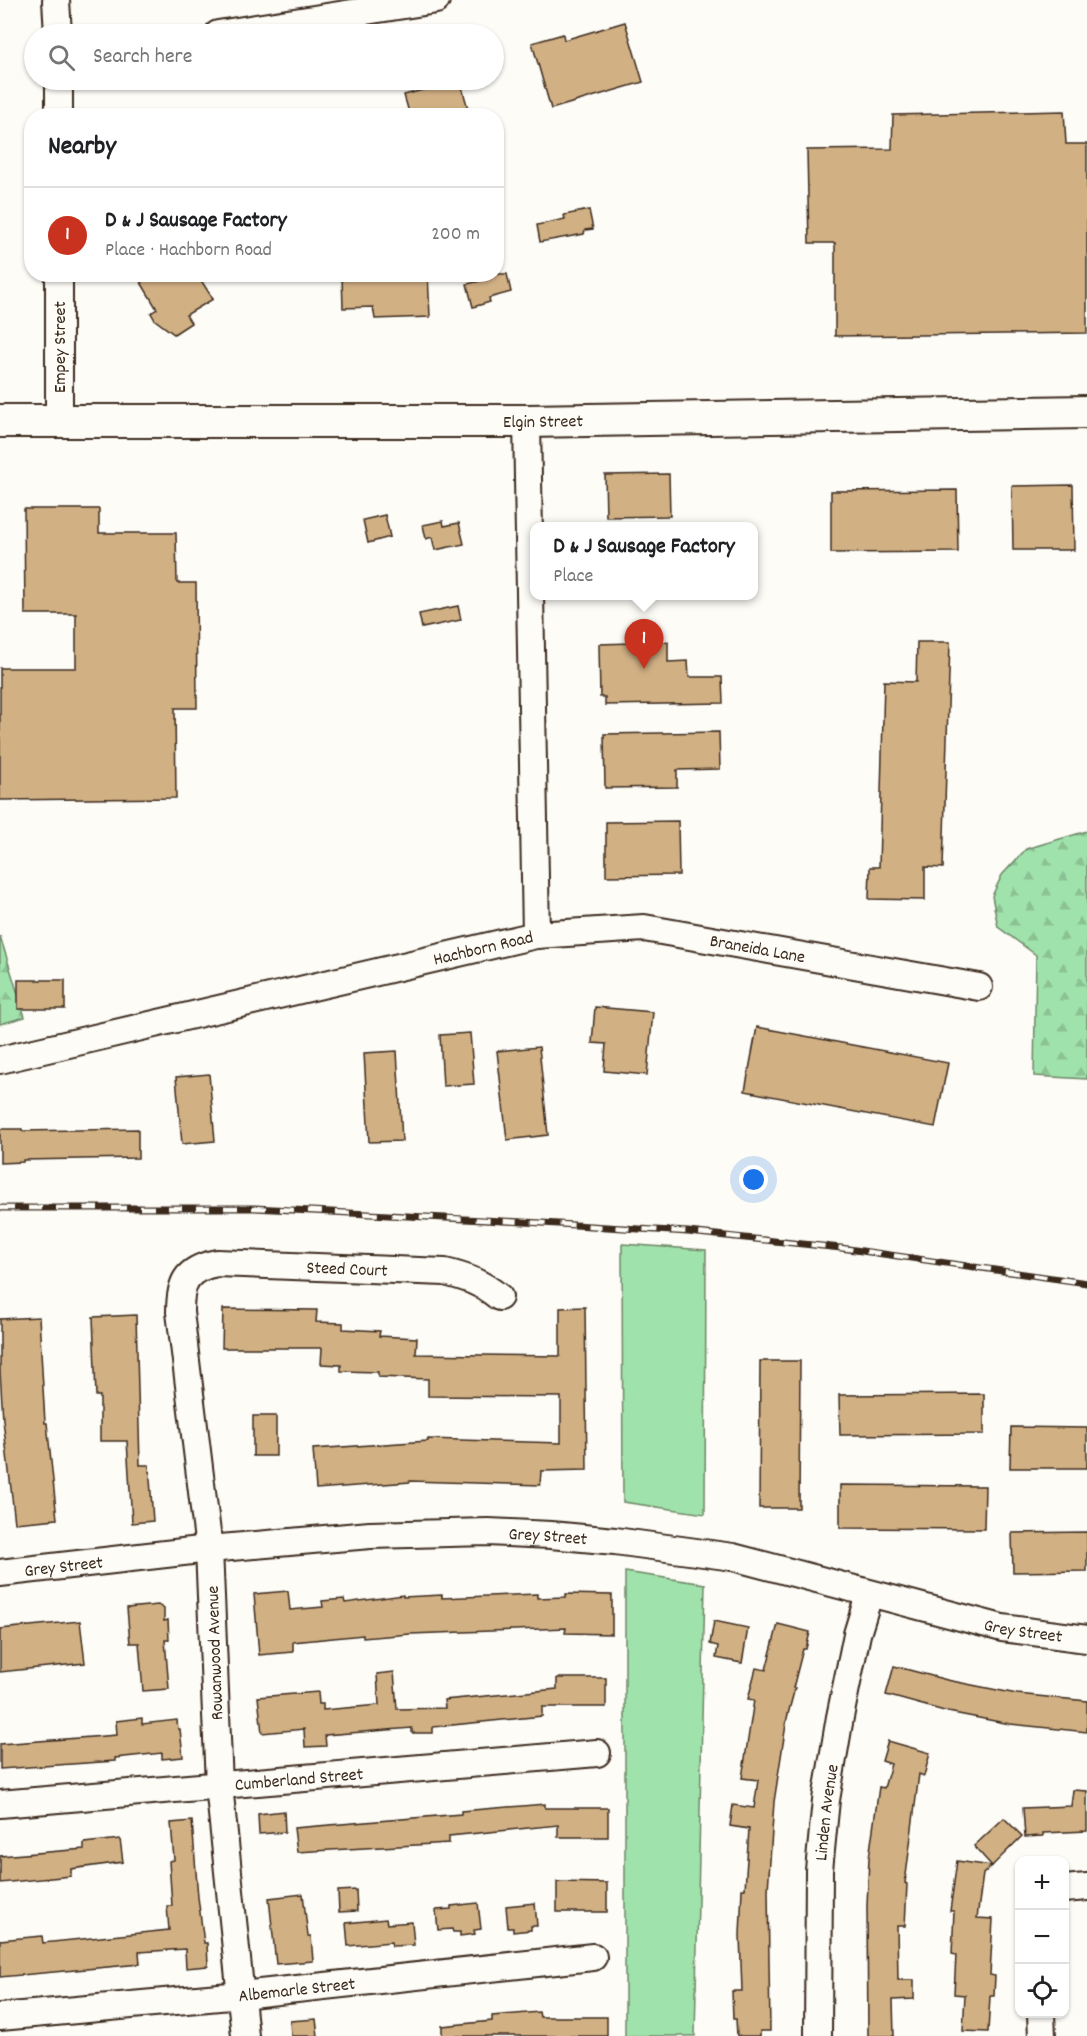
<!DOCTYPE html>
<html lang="en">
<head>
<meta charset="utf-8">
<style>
  :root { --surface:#fff; --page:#f6f6f6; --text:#202124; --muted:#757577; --line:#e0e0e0; --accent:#c8321e }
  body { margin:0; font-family:Dekko,sans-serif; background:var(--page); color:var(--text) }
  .controls { position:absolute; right:18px; bottom:18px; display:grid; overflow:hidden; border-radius:12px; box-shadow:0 2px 4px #0004 }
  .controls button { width:54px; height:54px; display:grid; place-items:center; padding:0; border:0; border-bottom:2px solid var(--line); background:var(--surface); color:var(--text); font:30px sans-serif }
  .you { position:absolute; left:754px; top:1180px; width:21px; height:21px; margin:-15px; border:4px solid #fff; border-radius:50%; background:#1a73e8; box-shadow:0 0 0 9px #1a73e833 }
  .badge { display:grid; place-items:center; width:39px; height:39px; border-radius:50%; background:var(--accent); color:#fff; font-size:20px; font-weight:700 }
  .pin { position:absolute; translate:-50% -50px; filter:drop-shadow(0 2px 3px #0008) }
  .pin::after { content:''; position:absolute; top:32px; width:21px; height:18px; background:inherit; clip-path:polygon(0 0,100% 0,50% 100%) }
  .popup { position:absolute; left:530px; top:522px; width:228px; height:78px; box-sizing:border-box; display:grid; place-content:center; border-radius:12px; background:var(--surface); filter:drop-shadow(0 2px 4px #0005); font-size:20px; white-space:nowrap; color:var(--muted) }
  .popup b { font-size:22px; color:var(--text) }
  .popup::after { content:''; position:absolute; left:50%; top:100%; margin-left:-12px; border:12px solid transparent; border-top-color:var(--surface) }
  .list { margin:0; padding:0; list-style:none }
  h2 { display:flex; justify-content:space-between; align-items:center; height:78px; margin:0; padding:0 24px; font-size:26px }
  h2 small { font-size:20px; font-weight:400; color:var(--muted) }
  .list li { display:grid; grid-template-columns:39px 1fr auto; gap:18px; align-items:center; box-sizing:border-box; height:96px; padding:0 24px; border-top:2px solid var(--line) }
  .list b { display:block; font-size:22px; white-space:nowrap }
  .list p { margin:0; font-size:20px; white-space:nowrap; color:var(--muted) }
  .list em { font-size:20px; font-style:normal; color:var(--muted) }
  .icon { flex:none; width:33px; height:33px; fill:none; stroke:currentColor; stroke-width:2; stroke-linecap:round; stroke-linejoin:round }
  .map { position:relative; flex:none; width:1087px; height:2036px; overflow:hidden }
  .search { position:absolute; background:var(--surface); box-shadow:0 2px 4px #0004; left:24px; top:24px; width:480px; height:66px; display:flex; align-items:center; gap:15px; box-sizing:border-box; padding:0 21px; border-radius:33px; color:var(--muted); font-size:22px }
  .panel { position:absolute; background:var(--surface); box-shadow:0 2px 4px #0004; left:24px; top:108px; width:480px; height:174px; border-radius:24px }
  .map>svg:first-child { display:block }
  .grass { fill:#a0e2ac; stroke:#6e8665; stroke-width:1.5 }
  .forest { fill:url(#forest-firs); stroke:#6e8665; stroke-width:1.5 }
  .building { fill:#d1b084; stroke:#3b2a1e; stroke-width:1.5 }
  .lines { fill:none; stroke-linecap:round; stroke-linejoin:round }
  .minor-casing { stroke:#3b2a1e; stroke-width:30 }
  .major-casing { stroke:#3b2a1e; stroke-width:36 }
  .minor { stroke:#fdfcf7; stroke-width:26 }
  .major { stroke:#fdfcf7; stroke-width:32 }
  .rail-casing { stroke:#3b2a1e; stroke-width:7 }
  .rail { stroke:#fdfcf7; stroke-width:4.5; stroke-dasharray:14; stroke-linecap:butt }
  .labels { text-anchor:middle; stroke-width:4.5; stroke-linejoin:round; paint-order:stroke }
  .street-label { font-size:18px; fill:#3b2a1e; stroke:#fdfcf7 }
</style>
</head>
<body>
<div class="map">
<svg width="1087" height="2036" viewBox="0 0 1087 2036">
  <defs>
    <pattern id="forest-firs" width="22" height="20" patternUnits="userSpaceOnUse" patternTransform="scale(1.5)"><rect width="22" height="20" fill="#a0e2ac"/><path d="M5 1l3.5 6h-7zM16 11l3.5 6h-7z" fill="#8bc294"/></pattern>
  </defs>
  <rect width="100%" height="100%" fill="#fdfcf7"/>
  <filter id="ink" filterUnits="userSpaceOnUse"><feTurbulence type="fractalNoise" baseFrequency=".0167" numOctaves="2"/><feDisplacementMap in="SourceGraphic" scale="12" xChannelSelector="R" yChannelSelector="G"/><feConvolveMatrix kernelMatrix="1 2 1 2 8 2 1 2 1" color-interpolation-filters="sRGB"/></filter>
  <g filter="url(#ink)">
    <g class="grass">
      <path d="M 622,1244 L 706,1250 L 705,1514 L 623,1502 Z"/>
      <path d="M 625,1572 L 705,1584 L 695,2036 L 625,2036 Z"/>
    </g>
    <g class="forest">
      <path d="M 1087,831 L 1087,1079 L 1034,1076 L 1036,955 L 998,927 L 992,896 L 1002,875 L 1026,849 Z"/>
      <path d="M 0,936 L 25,1017 L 0,1024 Z"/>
    </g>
    <g class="building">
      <path d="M 625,22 L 643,82 L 551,109 L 532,43 L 563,34 L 564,40 Z"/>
      <path d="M 460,80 L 470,116 L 410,116 L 404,95 Z"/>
      <path d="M 1064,111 L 1066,144 L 1087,144 L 1087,333 L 835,336 L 835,243 L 809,243 L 807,150 L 892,149 L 893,115 Z"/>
      <path d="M 589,210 L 593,229 L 585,230 L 584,234 L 540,242 L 537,225 L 565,219 L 564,215 Z"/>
      <path d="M 136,274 L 197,274 L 213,299 L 186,315 L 191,323 L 174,334 L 155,320 L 151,313 L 157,309 Z"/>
      <path d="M 370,274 L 428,274 L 430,317 L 375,319 L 373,307 L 343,308 L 342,276 Z"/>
      <path d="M 488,274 L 507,274 L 511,292 L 489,298 L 490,302 L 473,307 L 467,284 L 489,279 Z"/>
      <path d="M 669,474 L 670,516 L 606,517 L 605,475 Z"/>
      <path d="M 1073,485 L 1074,550 L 1013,550 L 1012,486 Z"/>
      <path d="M 957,490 L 958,552 L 831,553 L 831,491 Z"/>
      <path d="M 24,509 L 99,509 L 99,533 L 176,533 L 177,583 L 196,583 L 197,708 L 175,708 L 176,798 L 0,800 L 0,668 L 76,668 L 76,614 L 25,614 Z"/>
      <path d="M 385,515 L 390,537 L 368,543 L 363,520 Z"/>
      <path d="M 443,521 L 444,526 L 459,523 L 464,544 L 435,550 L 432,537 L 426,539 L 423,525 Z"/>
      <path d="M 458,606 L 461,620 L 422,628 L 419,614 Z"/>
      <path d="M 668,642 L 668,662 L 688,661 L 689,677 L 722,677 L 723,703 L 605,705 L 605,697 L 600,697 L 599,644 Z"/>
      <path d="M 917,642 L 950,642 L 943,868 L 925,867 L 925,900 L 869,899 L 870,867 L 879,867 L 884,681 L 916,682 Z"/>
      <path d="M 719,732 L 720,769 L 677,770 L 677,787 L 605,788 L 604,734 Z"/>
      <path d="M 678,821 L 679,875 L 606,876 L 606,822 Z"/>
      <rect x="18" y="980" width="47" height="29"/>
      <path d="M 595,1007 L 653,1012 L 647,1075 L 604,1071 L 606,1044 L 592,1043 Z"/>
      <path d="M 757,1027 L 948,1063 L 935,1127 L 745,1091 Z"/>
      <path d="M 470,1033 L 474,1084 L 443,1086 L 440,1035 Z"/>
      <path d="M 539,1047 L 548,1135 L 507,1140 L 497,1051 Z"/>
      <path d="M 397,1051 L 402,1141 L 369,1142 L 364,1053 Z"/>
      <path d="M 209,1074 L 215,1141 L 182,1144 L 176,1077 Z"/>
      <path d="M 0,1129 L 22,1129 L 22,1131 L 138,1129 L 138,1158 L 23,1160 L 23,1162 L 0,1163 Z"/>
      <path d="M 585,1307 L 587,1470 L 541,1471 L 540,1485 L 410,1481 L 410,1482 L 316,1489 L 313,1449 L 428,1441 L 428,1439 L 561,1443 L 561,1397 L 428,1396 L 428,1379 L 378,1377 L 378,1372 L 341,1371 L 341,1365 L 321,1364 L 322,1348 L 222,1348 L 223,1309 L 317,1310 L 316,1322 L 343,1323 L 343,1329 L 380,1331 L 379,1336 L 417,1338 L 416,1354 L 560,1356 L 560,1308 Z"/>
      <path d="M 136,1315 L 140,1465 L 149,1465 L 153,1521 L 132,1523 L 127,1441 L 100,1441 L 100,1396 L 96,1396 L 93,1317 Z"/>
      <path d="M 39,1317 L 45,1423 L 47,1423 L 57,1519 L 15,1523 L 3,1420 L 0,1372 L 0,1319 Z"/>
      <path d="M 760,1361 L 800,1361 L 799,1508 L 759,1508 Z"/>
      <path d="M 984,1394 L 984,1434 L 840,1435 L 839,1395 Z"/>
      <rect x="253" y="1416" width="23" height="40"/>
      <path d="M 1011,1427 L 1087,1428 L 1087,1468 L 1010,1468 Z"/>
      <path d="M 840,1485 L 985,1486 L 984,1529 L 840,1528 Z"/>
      <path d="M 1087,1532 L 1087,1571 L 1013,1572 L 1012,1533 Z"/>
      <path d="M 288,1591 L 290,1610 L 323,1607 L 322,1601 L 344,1599 L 345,1603 L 403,1595 L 403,1597 L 442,1595 L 442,1598 L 537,1594 L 537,1598 L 566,1597 L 566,1594 L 612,1595 L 612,1634 L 565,1633 L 566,1628 L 410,1634 L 363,1638 L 363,1635 L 293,1642 L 293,1652 L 259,1655 L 254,1594 Z"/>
      <path d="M 158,1605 L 164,1609 L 164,1621 L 168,1620 L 169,1640 L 165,1640 L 169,1689 L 143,1691 L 139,1643 L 130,1643 L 127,1608 Z"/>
      <path d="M 80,1621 L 85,1663 L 0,1672 L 0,1629 Z"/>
      <path d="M 714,1621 L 748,1628 L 742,1663 L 716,1658 L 718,1646 L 710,1644 Z"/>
      <path d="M 778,1624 L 810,1632 L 806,1649 L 803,1649 L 793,1688 L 795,1688 L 787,1718 L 774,1802 L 768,1890 L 770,2031 L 760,2031 L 760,2036 L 737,2036 L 736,2019 L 733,2019 L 732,1991 L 742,1991 L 740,1935 L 742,1889 L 745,1889 L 749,1829 L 730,1826 L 733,1805 L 754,1808 L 758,1780 L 742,1778 L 754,1700 L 748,1699 L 756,1668 L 766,1670 Z"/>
      <path d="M 894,1666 L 947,1680 L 1017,1694 L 1087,1701 L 1087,1732 L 1010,1724 L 948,1712 L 886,1695 Z"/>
      <path d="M 394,1672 L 397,1709 L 445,1708 L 444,1700 L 557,1689 L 557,1678 L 606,1678 L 606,1707 L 542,1707 L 542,1716 L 433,1727 L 433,1733 L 412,1733 L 412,1728 L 325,1735 L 326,1746 L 305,1747 L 304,1729 L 262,1733 L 258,1697 L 318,1692 L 319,1704 L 323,1704 L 323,1710 L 379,1705 L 377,1674 Z"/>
      <path d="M 142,1718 L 142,1724 L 177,1720 L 178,1729 L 180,1729 L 183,1757 L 162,1759 L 162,1753 L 115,1758 L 115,1761 L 0,1769 L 0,1744 L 117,1735 L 116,1721 Z"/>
      <path d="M 888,1741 L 930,1753 L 924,1776 L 919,1774 L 905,1883 L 907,1884 L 905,1926 L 897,1926 L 898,1980 L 914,1980 L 914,1999 L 893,2000 L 894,2036 L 868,2036 L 867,1906 L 869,1858 L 879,1787 L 884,1788 L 891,1764 L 882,1761 Z"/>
      <path d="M 1073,1790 L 1087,1791 L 1087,1831 L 1043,1833 L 1043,1836 L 1025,1837 L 1023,1808 L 1071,1806 Z"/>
      <path d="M 545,1804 L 545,1808 L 608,1808 L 608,1837 L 558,1837 L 558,1825 L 449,1836 L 449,1843 L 297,1852 L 294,1828 L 461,1814 L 461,1811 Z"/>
      <path d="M 284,1811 L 285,1832 L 259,1834 L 258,1814 Z"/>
      <path d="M 1004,1818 L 1022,1836 L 992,1866 L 974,1846 Z"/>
      <path d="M 192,1821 L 198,1897 L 204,1943 L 207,1943 L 208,1966 L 186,1968 L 185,1949 L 139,1952 L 140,1964 L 0,1977 L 0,1940 L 42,1936 L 43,1943 L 169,1930 L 167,1906 L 172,1906 L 169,1861 L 174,1860 L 171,1823 Z"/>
      <path d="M 120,1839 L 123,1862 L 71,1869 L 71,1876 L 0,1883 L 0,1856 L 84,1849 L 84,1843 Z"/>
      <path d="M 957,1861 L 992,1866 L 983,1874 L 977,1918 L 993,1919 L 990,1975 L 995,1976 L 994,1996 L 990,1996 L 988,2032 L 963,2031 L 965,1995 L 954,1994 L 956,1955 L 952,1954 L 954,1911 L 950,1911 Z"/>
      <path d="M 557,1882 L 607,1883 L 607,1912 L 557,1912 Z"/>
      <path d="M 356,1890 L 357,1911 L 339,1912 L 338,1891 Z"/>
      <path d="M 303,1894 L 308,1936 L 311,1936 L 313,1961 L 276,1964 L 269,1898 Z"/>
      <path d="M 478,1903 L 481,1929 L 474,1930 L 475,1934 L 460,1936 L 460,1932 L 453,1932 L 452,1929 L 438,1930 L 436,1910 L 451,1909 L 451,1906 Z"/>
      <path d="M 535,1903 L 537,1926 L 531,1926 L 531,1930 L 513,1932 L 513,1928 L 508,1928 L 506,1906 Z"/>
      <path d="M 386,1919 L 387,1924 L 412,1922 L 414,1945 L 392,1946 L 391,1942 L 348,1946 L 346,1923 Z"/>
      <path d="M 539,2012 L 540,2017 L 607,2017 L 607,2036 L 442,2036 L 442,2026 L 492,2021 L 492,2016 Z"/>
      <path d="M 316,2019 L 318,2036 L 291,2036 L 290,2021 Z"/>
    </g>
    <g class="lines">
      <g class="minor-casing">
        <g id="minor">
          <path d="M 56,0 L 58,34"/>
          <path d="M 218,34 L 436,0"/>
          <path d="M 59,80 L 59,116"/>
          <path d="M 59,420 L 59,274"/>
          <path d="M 527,421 L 536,935"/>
          <path id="s1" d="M 0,1060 L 536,935 L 644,928 L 979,987"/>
          <path id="s2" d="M 0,1573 L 209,1549 L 370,1535 L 488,1532 L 551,1535 L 615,1541 L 733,1557 L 1002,1628 L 1087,1639"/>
          <path id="s3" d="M 0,1804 L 597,1753"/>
          <path d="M 1064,1889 L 1087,1887"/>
          <path d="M 1041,2014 L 1042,2036"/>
          <path id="s4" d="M 0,2017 L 241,1995 L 593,1957"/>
          <path id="s5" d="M 245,2036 L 219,1785 L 209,1549 L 180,1312 C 180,1283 185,1269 217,1263 L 445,1272 C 466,1277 482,1283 499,1297"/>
          <path id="s6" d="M 818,2036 L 819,1870 L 826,1800 L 840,1717 L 857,1634 L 869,1595"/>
        </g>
      </g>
      <g class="major-casing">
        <g id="major">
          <path id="s7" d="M 0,421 L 527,421 L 1087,412"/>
        </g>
      </g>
      <use href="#minor" class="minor"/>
      <use href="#major" class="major"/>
      <g class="rail-casing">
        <path id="rail" d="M 0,1208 L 254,1208 L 542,1223 L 688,1232 L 841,1248 L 1087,1283"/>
      </g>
      <use href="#rail" class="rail"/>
    </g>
  </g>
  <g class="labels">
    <g class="street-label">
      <text transform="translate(59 347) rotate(-90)" y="6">Empey Street</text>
      <text dy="6" stroke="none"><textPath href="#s7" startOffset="543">Elgin Street</textPath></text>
      <text dy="6" stroke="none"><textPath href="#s1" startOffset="496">Hachborn Road</textPath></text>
      <text dy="6" stroke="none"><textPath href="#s1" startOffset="774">Braneida Lane</textPath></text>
      <text dy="6" stroke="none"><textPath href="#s5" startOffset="927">Steed Court</textPath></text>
      <text dy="6" stroke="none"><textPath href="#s2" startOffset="550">Grey Street</textPath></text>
      <text dy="6" stroke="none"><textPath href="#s2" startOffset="64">Grey Street</textPath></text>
      <text dy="6" stroke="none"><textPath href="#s2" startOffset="1036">Grey Street</textPath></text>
      <text transform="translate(214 1653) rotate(-92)" y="6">Rowanwood Avenue</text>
      <text dy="6" stroke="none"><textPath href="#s3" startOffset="300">Cumberland Street</textPath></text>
      <text dy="6" stroke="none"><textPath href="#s6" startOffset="224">Linden Avenue</textPath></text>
      <text dy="6" stroke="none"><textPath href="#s4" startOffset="298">Albemarle Street</textPath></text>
    </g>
  </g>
</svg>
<div class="controls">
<button>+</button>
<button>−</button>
<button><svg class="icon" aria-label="locate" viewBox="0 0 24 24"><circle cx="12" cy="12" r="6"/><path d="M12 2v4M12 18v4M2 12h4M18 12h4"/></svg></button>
</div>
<div class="you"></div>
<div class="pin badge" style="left:644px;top:669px">1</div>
<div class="popup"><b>D &amp; J Sausage Factory</b>Place</div>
<div class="search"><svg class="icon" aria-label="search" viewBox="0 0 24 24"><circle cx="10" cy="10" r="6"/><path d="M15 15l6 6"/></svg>Search here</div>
<section class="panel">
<h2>Nearby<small></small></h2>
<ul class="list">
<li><span class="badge">1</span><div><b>D &amp; J Sausage Factory</b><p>Place · Hachborn Road</p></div><em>200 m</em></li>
</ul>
</section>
</div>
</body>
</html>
